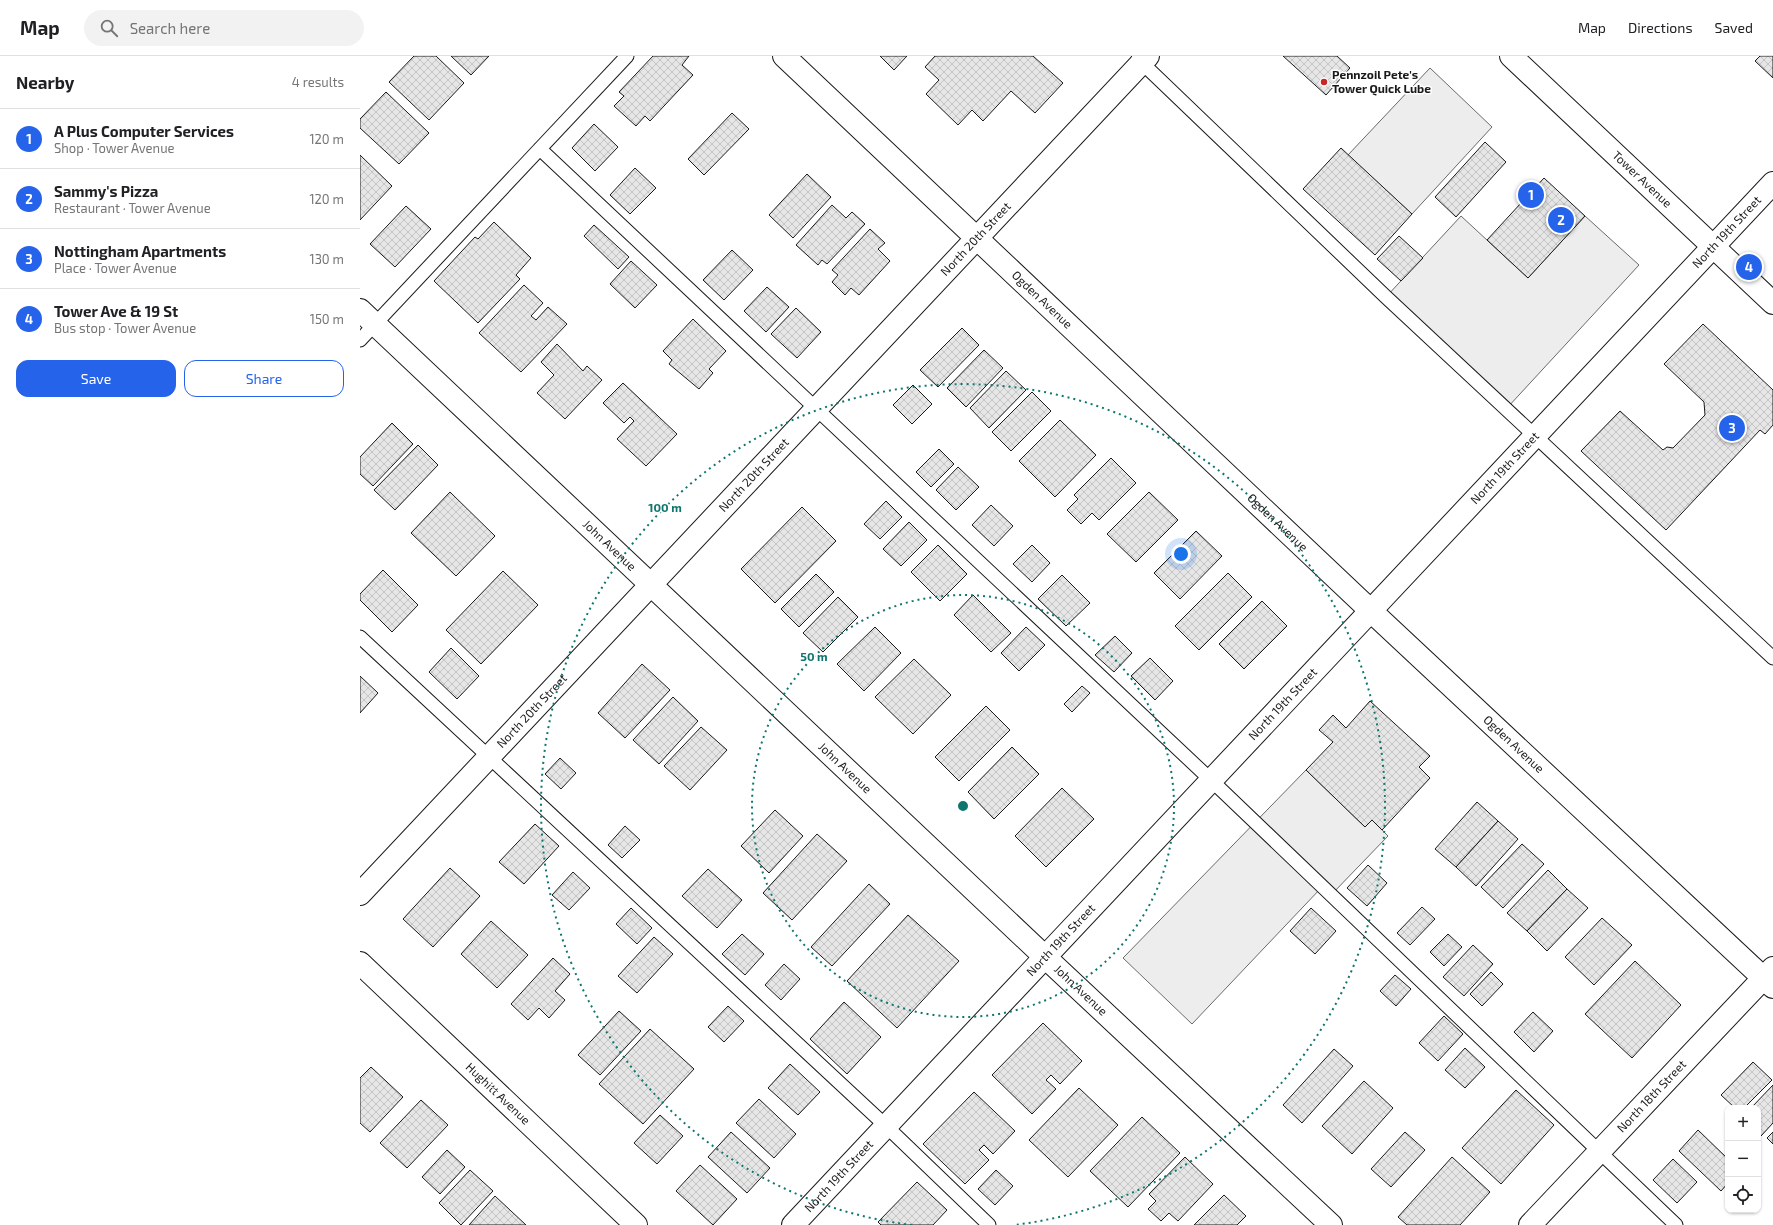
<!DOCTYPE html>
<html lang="en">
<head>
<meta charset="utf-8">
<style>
  :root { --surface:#fff; --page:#f2f2f2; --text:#202124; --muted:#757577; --line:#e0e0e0; --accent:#2563eb }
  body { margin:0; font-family:"Exo 2",sans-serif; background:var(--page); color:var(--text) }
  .controls { position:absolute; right:12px; bottom:12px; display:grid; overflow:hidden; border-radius:8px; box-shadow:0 1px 3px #0004 }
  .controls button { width:36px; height:36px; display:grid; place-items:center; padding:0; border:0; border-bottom:1px solid var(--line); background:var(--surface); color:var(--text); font:20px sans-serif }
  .you { position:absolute; left:821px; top:498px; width:14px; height:14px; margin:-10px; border:3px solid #fff; border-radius:50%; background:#1a73e8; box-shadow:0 0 0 6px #1a73e833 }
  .badge { display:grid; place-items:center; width:26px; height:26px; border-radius:50%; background:var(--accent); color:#fff; font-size:13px; font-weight:700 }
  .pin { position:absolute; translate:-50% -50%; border:2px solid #fff; box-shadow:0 1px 4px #0006 }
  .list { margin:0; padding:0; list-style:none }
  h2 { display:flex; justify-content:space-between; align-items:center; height:52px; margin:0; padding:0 16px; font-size:17px }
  h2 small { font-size:13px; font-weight:400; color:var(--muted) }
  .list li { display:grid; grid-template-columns:26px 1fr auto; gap:12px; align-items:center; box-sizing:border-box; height:60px; padding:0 16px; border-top:1px solid var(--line) }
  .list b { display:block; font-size:15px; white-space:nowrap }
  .list p { margin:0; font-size:13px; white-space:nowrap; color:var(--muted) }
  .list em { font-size:13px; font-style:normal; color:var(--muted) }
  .actions { display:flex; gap:8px; padding:12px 16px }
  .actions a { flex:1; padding:9px 0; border:1px solid var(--accent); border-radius:12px; text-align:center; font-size:14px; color:var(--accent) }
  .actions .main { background:var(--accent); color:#fff }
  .icon { flex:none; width:22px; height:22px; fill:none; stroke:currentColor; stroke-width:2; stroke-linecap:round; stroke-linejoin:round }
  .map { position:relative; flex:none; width:1413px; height:1169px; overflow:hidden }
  header { display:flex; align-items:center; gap:24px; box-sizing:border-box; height:56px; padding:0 20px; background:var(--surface); border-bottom:1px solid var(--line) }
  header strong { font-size:19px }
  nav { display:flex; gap:22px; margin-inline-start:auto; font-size:14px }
  .search { width:280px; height:36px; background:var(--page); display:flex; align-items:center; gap:10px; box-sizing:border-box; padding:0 14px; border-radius:22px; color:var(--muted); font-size:15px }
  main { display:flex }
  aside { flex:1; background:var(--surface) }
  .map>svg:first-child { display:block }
  .parking { fill:#ededed; stroke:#6a6a6a }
  .building { fill:url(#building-cross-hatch); stroke:#1a1a1a }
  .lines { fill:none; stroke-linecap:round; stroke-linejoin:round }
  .service-casing { stroke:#1a1a1a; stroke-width:15 }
  .minor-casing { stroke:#1a1a1a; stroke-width:24 }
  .primary-casing { stroke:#1a1a1a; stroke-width:24 }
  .service { stroke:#fff; stroke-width:13 }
  .minor { stroke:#fff; stroke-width:22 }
  .primary { stroke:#fff; stroke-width:22 }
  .ring { fill:none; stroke:#0f766e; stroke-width:2; stroke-dasharray:2 4 }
  .poi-dot { fill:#c62828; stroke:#fff; stroke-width:1.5 }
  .labels { text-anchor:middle; stroke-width:3; stroke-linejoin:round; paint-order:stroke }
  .poi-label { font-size:12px; font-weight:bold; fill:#1a1a1a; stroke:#fff; text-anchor:start }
  .street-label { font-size:12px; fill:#1a1a1a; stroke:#fff }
  .centre { fill:#0f766e; stroke:#fff; stroke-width:2 }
  .ring-label { font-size:12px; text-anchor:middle; font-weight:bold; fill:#0f766e; stroke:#fff; stroke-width:3; stroke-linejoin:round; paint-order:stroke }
</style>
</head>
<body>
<header>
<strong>Map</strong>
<div class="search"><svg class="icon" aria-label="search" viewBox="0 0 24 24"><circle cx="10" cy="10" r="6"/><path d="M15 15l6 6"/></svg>Search here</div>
<nav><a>Map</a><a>Directions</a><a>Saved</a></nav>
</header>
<main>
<aside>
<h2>Nearby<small>4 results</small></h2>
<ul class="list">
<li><span class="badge">1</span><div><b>A Plus Computer Services</b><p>Shop · Tower Avenue</p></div><em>120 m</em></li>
<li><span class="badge">2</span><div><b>Sammy's Pizza</b><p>Restaurant · Tower Avenue</p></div><em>120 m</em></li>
<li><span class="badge">3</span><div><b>Nottingham Apartments</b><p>Place · Tower Avenue</p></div><em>130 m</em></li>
<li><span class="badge">4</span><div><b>Tower Ave &amp; 19 St</b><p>Bus stop · Tower Avenue</p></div><em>150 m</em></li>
</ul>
<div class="actions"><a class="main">Save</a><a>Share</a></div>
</aside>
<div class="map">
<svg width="1413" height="1169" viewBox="0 0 1413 1169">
  <defs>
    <pattern id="building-cross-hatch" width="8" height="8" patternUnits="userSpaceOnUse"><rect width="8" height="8" fill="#e6e6e6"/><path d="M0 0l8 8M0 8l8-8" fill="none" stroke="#c5c5c5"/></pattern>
  </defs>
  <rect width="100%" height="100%" fill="#fff"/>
  <g class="parking">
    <path d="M 1070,12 L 1132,71 L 1052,158 L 988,99 Z"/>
    <path d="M 1101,160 L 1168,222 L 1225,160 L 1279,209 L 1147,352 L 1026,241 Z"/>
    <path d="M 946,714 L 1005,771 L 1012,764 L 1028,780 L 971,839 L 962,831 L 832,968 L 763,902 Z"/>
  </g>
  <g class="building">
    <path d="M 54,0 L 76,0 L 104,27 L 69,64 L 29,26 Z"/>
    <path d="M 91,0 L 129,0 L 111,19 Z"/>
    <path d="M 293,0 L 329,0 L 322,9 L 333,19 L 290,65 L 285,60 L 276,70 L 254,50 L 264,40 L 259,36 Z"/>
    <path d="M 520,0 L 547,0 L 534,14 Z"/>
    <path d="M 575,0 L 673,0 L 703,27 L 675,57 L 651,35 L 623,65 L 612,54 L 598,69 L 566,38 L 579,24 L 565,11 Z"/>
    <path d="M 923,0 L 977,0 L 990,12 L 966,39 Z"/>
    <path d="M 1400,0 L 1413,0 L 1413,22 L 1395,5 Z"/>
    <path d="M 26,36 L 69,77 L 39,108 L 0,72 L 0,63 Z"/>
    <path d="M 372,57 L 389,73 L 344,119 L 328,103 Z"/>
    <path d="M 234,68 L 258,91 L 235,115 L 212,92 Z"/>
    <path d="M 1125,86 L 1146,106 L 1096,161 L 1075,141 Z"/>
    <path d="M 981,92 L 1052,158 L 1015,199 L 943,133 Z"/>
    <path d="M 0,99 L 32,130 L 0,164 Z"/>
    <path d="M 275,112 L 296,132 L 270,158 L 250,139 Z"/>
    <path d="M 447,118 L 471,141 L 433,182 L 409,159 Z"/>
    <path d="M 1184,122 L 1225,160 L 1168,222 L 1127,184 Z"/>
    <path d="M 472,149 L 486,162 L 492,156 L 505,168 L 467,208 L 462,204 L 458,209 L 436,189 Z"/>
    <path d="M 46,150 L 71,173 L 35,211 L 10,188 Z"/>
    <path d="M 134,166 L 171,202 L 156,219 L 160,223 L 118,267 L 74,225 L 115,181 L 118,183 Z"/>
    <path d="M 234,169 L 269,201 L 258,213 L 224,180 Z"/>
    <path d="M 510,173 L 525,187 L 518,193 L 530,205 L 499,239 L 491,232 L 485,239 L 472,226 L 478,219 L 472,214 Z"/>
    <path d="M 1039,180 L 1063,202 L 1041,225 L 1017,203 Z"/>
    <path d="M 372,194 L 393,214 L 364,244 L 343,224 Z"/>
    <path d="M 271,205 L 297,229 L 275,252 L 250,228 Z"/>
    <path d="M 164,229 L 183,247 L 171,260 L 176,264 L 188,251 L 207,268 L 161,316 L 119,277 Z"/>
    <path d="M 407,231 L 429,251 L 406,276 L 384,255 Z"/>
    <path d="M 436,252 L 461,276 L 437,302 L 411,278 Z"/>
    <path d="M 333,263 L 366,295 L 349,313 L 353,317 L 339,333 L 309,308 L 312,304 L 303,295 Z"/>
    <path d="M 1343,268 L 1413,334 L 1413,369 L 1405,378 L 1400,374 L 1306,474 L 1221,395 L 1260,355 L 1303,394 L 1307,391 L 1313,392 L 1345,359 L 1344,346 L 1304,308 Z"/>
    <path d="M 602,272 L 619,289 L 578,331 L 560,314 Z"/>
    <path d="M 197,288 L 223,315 L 227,310 L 242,324 L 205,363 L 177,337 L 194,319 L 181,306 Z"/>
    <path d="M 624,294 L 643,312 L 606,351 L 587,332 Z"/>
    <path d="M 646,315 L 666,334 L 629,372 L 610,352 Z"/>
    <path d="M 263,327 L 317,378 L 286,410 L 257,383 L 274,365 L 270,361 L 264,367 L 243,347 Z"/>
    <path d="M 553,329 L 572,348 L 552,368 L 533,349 Z"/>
    <path d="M 672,336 L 691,355 L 651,395 L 632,376 Z"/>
    <path d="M 700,364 L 736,399 L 695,441 L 659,405 Z"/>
    <path d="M 32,367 L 53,388 L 13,430 L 0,418 L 0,401 Z"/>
    <path d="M 58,389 L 78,409 L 35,454 L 14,434 Z"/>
    <path d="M 579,393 L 594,408 L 571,431 L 556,416 Z"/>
    <path d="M 751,402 L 776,427 L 739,464 L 732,457 L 721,468 L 707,454 L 718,443 L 714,439 Z"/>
    <path d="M 598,411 L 619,431 L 596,454 L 576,434 Z"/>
    <path d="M 90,436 L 135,480 L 96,520 L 51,477 Z"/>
    <path d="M 789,436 L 818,464 L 776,506 L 747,478 Z"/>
    <path d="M 526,445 L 542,461 L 520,483 L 504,468 Z"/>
    <path d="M 631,449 L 653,470 L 634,490 L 612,469 Z"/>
    <path d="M 442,451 L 476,485 L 415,547 L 381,513 Z"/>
    <path d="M 549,466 L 567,484 L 541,510 L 523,493 Z"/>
    <path d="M 836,475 L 862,500 L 820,543 L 794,517 Z"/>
    <path d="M 578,489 L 607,518 L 580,545 L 551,516 Z"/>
    <path d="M 672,489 L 690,507 L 672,526 L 653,508 Z"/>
    <path d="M 23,514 L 58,549 L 32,576 L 0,544 L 0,538 Z"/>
    <path d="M 143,515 L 178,549 L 121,608 L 86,574 Z"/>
    <path d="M 868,517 L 892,541 L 839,594 L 815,570 Z"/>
    <path d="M 456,518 L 474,536 L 439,571 L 421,553 Z"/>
    <path d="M 702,519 L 730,547 L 706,570 L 678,543 Z"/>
    <path d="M 613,539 L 651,577 L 631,596 L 594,559 Z"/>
    <path d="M 478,541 L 498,561 L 463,596 L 443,577 Z"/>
    <path d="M 902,545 L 927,570 L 884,613 L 859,588 Z"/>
    <path d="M 515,571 L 541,597 L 504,635 L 477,608 Z"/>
    <path d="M 666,571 L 685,589 L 659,615 L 641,597 Z"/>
    <path d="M 755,580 L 772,597 L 754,616 L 735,599 Z"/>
    <path d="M 91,592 L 119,620 L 97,643 L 69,616 Z"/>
    <path d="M 790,602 L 813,625 L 795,644 L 771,620 Z"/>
    <path d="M 554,603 L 591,639 L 553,678 L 515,641 Z"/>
    <path d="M 282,608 L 310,634 L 265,682 L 238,657 Z"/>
    <path d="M 0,620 L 18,637 L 0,657 Z"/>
    <path d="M 722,630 L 730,637 L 712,656 L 704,648 Z"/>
    <path d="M 313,641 L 338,665 L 299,708 L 273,684 Z"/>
    <path d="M 1010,645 L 1070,700 L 1059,711 L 1070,722 L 1022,774 L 1012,764 L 1005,771 L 946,714 L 973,686 L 959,674 L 973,659 L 986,672 Z"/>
    <path d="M 626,650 L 650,674 L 599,725 L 575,701 Z"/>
    <path d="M 341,671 L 367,694 L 330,734 L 304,710 Z"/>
    <path d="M 652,691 L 679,718 L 634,763 L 608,736 Z"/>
    <path d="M 200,702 L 216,717 L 201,733 L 185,718 Z"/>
    <path d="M 702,732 L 734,763 L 686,811 L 655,780 Z"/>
    <path d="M 1117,746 L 1138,765 L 1096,811 L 1075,793 Z"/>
    <path d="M 415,754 L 443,780 L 409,817 L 381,790 Z"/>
    <path d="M 1138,765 L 1158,783 L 1116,830 L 1096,811 Z"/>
    <path d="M 175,768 L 199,790 L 164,828 L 139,806 Z"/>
    <path d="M 265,770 L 280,784 L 262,802 L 248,789 Z"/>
    <path d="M 457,778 L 487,805 L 432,864 L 403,837 Z"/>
    <path d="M 1162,788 L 1184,808 L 1143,852 L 1121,831 Z"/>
    <path d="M 1008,809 L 1027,827 L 1007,850 L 987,832 Z"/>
    <path d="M 90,812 L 120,840 L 73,891 L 43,863 Z"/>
    <path d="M 348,813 L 382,844 L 357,872 L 322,840 Z"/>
    <path d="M 1188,814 L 1207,833 L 1167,875 L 1147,857 Z"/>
    <path d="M 213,816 L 230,832 L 209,854 L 192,839 Z"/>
    <path d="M 509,828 L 530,848 L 472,910 L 451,891 Z"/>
    <path d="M 1207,833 L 1228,852 L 1187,895 L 1167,875 Z"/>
    <path d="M 1062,851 L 1075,863 L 1050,889 L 1037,877 Z"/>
    <path d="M 271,852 L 292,872 L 277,888 L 256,868 Z"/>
    <path d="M 951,852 L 976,875 L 955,898 L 930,875 Z"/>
    <path d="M 548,859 L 599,905 L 537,972 L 487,925 Z"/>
    <path d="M 1242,862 L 1272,889 L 1234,929 L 1205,901 Z"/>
    <path d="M 131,865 L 168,899 L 137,932 L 101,898 Z"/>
    <path d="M 382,878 L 404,898 L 385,919 L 362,898 Z"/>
    <path d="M 1088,878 L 1102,891 L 1084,910 L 1070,896 Z"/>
    <path d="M 294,881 L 313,898 L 277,937 L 258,920 Z"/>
    <path d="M 1113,889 L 1133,908 L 1104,940 L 1083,921 Z"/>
    <path d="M 193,902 L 210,918 L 195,935 L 205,944 L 189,962 L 179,952 L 168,964 L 151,948 Z"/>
    <path d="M 1275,905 L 1321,949 L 1272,1002 L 1225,958 Z"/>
    <path d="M 424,908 L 440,923 L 421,944 L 405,929 Z"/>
    <path d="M 1131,916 L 1143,928 L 1122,950 L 1110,938 Z"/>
    <path d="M 1035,919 L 1051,933 L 1036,950 L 1020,935 Z"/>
    <path d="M 484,946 L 521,981 L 487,1018 L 450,983 Z"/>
    <path d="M 368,950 L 384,965 L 364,986 L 348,971 Z"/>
    <path d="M 259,955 L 281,975 L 240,1019 L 218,999 Z"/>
    <path d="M 1173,956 L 1193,975 L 1174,996 L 1154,976 Z"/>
    <path d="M 1084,960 L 1103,978 L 1078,1005 L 1059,987 Z"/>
    <path d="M 683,967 L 722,1005 L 700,1028 L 691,1019 L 686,1024 L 696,1033 L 672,1058 L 632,1019 Z"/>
    <path d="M 290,973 L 334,1013 L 283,1068 L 239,1028 Z"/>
    <path d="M 1105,992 L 1125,1011 L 1105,1032 L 1085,1014 Z"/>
    <path d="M 974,993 L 993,1010 L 942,1067 L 923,1049 Z"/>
    <path d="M 1393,1006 L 1412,1024 L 1384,1052 L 1375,1052 L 1361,1039 Z"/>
    <path d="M 430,1008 L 460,1036 L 438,1059 L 408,1032 Z"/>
    <path d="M 11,1011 L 43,1041 L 10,1076 L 0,1067 L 0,1022 Z"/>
    <path d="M 1004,1025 L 1033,1052 L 992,1098 L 962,1070 Z"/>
    <path d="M 1413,1029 L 1413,1067 L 1401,1080 L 1398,1076 L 1398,1052 L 1391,1052 Z"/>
    <path d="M 719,1032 L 758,1069 L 708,1121 L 669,1084 Z"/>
    <path d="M 1156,1034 L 1194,1069 L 1141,1128 L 1102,1092 Z"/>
    <path d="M 614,1036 L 655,1075 L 633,1098 L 624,1089 L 619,1094 L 629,1104 L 605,1128 L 563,1088 Z"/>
    <path d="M 399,1043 L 436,1078 L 414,1102 L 376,1067 Z"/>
    <path d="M 61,1044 L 88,1069 L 47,1112 L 20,1087 Z"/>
    <path d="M 300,1059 L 323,1080 L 297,1108 L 274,1087 Z"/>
    <path d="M 782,1061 L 820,1097 L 768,1151 L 730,1115 Z"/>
    <path d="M 1338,1074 L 1368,1103 L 1368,1127 L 1361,1135 L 1319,1095 Z"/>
    <path d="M 371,1076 L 410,1112 L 387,1137 L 348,1101 Z"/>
    <path d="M 1045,1076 L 1065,1094 L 1031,1131 L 1011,1113 Z"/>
    <path d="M 1413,1076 L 1413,1088 L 1407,1082 Z"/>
    <path d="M 87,1094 L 105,1111 L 80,1138 L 62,1121 Z"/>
    <path d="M 825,1101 L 853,1128 L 818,1165 L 809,1157 L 801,1165 L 788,1153 L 796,1145 L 789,1138 Z"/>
    <path d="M 1092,1101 L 1130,1136 L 1100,1169 L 1047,1169 L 1038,1161 Z"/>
    <path d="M 1313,1103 L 1337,1126 L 1317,1147 L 1293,1124 Z"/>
    <path d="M 340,1109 L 377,1143 L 353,1169 L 316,1135 Z"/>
    <path d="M 110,1114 L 133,1135 L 101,1169 L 79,1147 Z"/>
    <path d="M 636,1114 L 653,1130 L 635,1149 L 618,1133 Z"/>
    <path d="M 557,1126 L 587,1154 L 573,1169 L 521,1169 L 518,1166 Z"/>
    <path d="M 864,1139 L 886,1160 L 877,1169 L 834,1169 Z"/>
    <path d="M 135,1140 L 166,1169 L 109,1169 Z"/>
  </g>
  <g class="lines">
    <g class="service-casing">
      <g id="service">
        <path d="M 778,3 L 1026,241 L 1413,602"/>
        <path d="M 180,93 L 851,724 L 1316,1169"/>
        <path d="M 0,284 L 267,0"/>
        <path d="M 0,581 L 526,1070 L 629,1169"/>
      </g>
    </g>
    <g class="minor-casing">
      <g id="minor">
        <path id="s1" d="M 424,0 L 1011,555 L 1413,931"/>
        <path id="s2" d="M 0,254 L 685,901 L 971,1169"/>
        <path id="s3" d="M 0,838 L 788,0"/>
        <path id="s4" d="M 0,907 L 276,1169"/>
        <path id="s5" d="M 433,1169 L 1413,127"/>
        <path id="s6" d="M 1170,1169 L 1413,912"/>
      </g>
    </g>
    <g class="primary-casing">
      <g id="primary">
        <path id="s7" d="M 1151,0 L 1413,247"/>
      </g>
    </g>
    <use href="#service" class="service"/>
    <use href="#minor" class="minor"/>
    <use href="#primary" class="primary"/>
  </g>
  <g class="ring">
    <circle cx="603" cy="750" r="211"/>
    <path d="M552 1169A422 422 0 1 1 654 1169"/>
  </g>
  <circle class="poi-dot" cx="964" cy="26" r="4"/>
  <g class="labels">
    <g class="poi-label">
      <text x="972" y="23">Pennzoil Pete's<tspan x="972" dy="14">Tower Quick Lube</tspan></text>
    </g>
    <g class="street-label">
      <text dy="4" stroke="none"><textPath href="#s7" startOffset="180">Tower Avenue</textPath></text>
      <text dy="4" stroke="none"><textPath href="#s5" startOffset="1363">North 19th Street</textPath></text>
      <text dy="4" stroke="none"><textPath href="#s3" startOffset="899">North 20th Street</textPath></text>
      <text dy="4" stroke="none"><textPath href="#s1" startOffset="355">Ogden Avenue</textPath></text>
      <text dy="4" stroke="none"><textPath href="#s5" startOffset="1039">North 19th Street</textPath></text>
      <text dy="4" stroke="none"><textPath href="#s3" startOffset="575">North 20th Street</textPath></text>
      <text dy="4" stroke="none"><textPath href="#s1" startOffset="679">Ogden Avenue</textPath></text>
      <text dy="4" stroke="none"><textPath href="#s2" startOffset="343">John Avenue</textPath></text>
      <text dy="4" stroke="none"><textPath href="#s5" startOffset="715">North 19th Street</textPath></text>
      <text dy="4" stroke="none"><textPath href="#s3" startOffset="251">North 20th Street</textPath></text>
      <text dy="4" stroke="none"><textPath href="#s1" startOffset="1003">Ogden Avenue</textPath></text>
      <text dy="4" stroke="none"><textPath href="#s2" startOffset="667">John Avenue</textPath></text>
      <text dy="4" stroke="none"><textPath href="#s5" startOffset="391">North 19th Street</textPath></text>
      <text dy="4" stroke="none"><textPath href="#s2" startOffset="991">John Avenue</textPath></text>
      <text dy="4" stroke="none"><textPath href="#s4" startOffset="190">Hughitt Avenue</textPath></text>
      <text dy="4" stroke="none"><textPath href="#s6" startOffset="177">North 18th Street</textPath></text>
      <text dy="4" stroke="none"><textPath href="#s5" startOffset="67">North 19th Street</textPath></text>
    </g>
  </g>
  <circle cx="603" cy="750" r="6" class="centre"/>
  <g class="ring-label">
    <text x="305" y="456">100 m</text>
    <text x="454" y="605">50 m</text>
  </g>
</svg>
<div class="controls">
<button>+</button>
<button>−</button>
<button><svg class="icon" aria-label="locate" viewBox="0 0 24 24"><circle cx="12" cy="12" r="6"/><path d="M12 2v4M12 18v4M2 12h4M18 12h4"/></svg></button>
</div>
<div class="you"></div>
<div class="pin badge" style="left:1171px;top:139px">1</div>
<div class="pin badge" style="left:1201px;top:164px">2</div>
<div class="pin badge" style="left:1372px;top:372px">3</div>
<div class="pin badge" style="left:1389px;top:211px">4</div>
</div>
</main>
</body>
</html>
